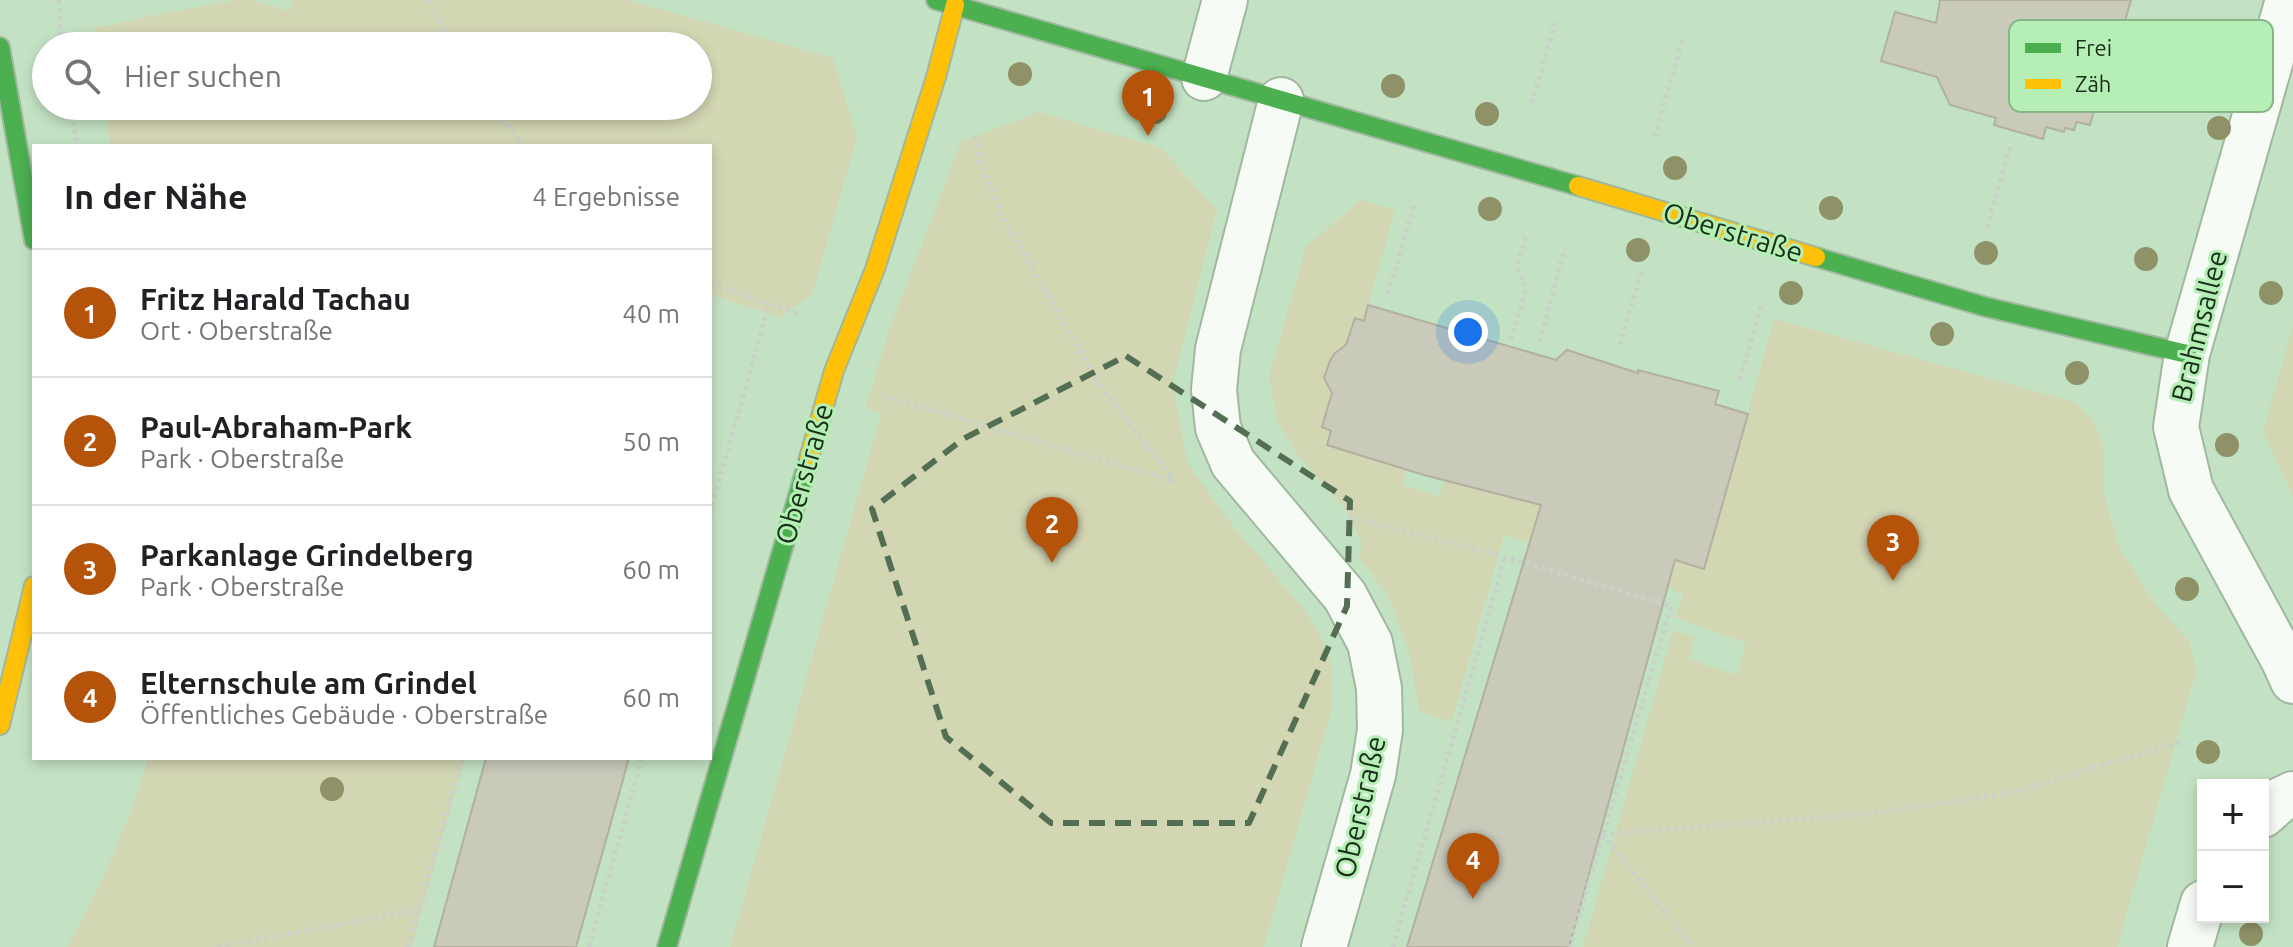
<!DOCTYPE html>
<html lang="de">
<head>
<meta charset="utf-8">
<style>
  :root { --surface:#fff; --page:#f6f6f6; --text:#202124; --muted:#757577; --line:#e0e0e0; --accent:#b45309 }
  body { margin:0; font-family:Ubuntu,sans-serif; background:var(--page); color:var(--text) }
  .controls { position:absolute; right:24px; bottom:24px; display:grid; overflow:hidden; border-radius:0px; box-shadow:0 4px 12px #0003 }
  .controls button { width:72px; height:72px; display:grid; place-items:center; padding:0; border:0; border-bottom:2px solid var(--line); background:var(--surface); color:var(--text); font:40px sans-serif }
  .you { position:absolute; left:1468px; top:332px; width:28px; height:28px; margin:-20px; border:6px solid #fff; border-radius:50%; background:#1a73e8; box-shadow:0 0 0 12px #1a73e833 }
  .badge { display:grid; place-items:center; width:52px; height:52px; border-radius:50%; background:var(--accent); color:#fff; font-size:26px; font-weight:700 }
  .pin { position:absolute; translate:-50% -66px; filter:drop-shadow(0 2px 4px #0008) }
  .pin::after { content:''; position:absolute; top:42px; width:28px; height:24px; background:inherit; clip-path:polygon(0 0,100% 0,50% 100%) }
  .list { margin:0; padding:0; list-style:none }
  h2 { display:flex; justify-content:space-between; align-items:center; height:104px; margin:0; padding:0 32px; font-size:34px }
  h2 small { font-size:26px; font-weight:400; color:var(--muted) }
  .list li { display:grid; grid-template-columns:52px 1fr auto; gap:24px; align-items:center; box-sizing:border-box; height:128px; padding:0 32px; border-top:2px solid var(--line) }
  .list b { display:block; font-size:30px; white-space:nowrap }
  .list p { margin:0; font-size:26px; white-space:nowrap; color:var(--muted) }
  .list em { font-size:26px; font-style:normal; color:var(--muted) }
  .icon { flex:none; width:44px; height:44px; fill:none; stroke:currentColor; stroke-width:2; stroke-linecap:round; stroke-linejoin:round }
  .map { position:relative; flex:none; width:2293px; height:947px; overflow:hidden }
  .search { position:absolute; background:var(--surface); box-shadow:0 4px 12px #0003; left:32px; top:32px; width:680px; height:88px; display:flex; align-items:center; gap:20px; box-sizing:border-box; padding:0 28px; border-radius:44px; color:var(--muted); font-size:30px }
  .panel { position:absolute; background:var(--surface); box-shadow:0 4px 12px #0003; left:32px; top:144px; width:680px; height:616px; border-radius:0px }
  .map>svg:first-child { display:block }
  .green { fill:#d3d6b3 }
  .building { fill:#cacabb; stroke:#b1b0a1; stroke-width:2 }
  .lines { fill:none; stroke-linecap:round; stroke-linejoin:round }
  .street-casing { stroke:#a0b8a0; stroke-width:48 }
  .fast-casing { stroke:#a0b8a0; stroke-width:22 }
  .slow-casing { stroke:#a0b8a0; stroke-width:22 }
  .path { stroke:#c8d2c8; stroke-width:5; stroke-dasharray:4 4; stroke-linecap:butt }
  .street { stroke:#f6fbf6; stroke-width:44 }
  .fast { stroke:#4caf50; stroke-width:18 }
  .slow { stroke:#ffc107; stroke-width:18 }
  .tree { fill:#8f9167 }
  .marked { fill:none; stroke:#546e54; stroke-width:6; stroke-dasharray:16 10; stroke-linejoin:round }
  .labels { text-anchor:middle; stroke-width:6; stroke-linejoin:round; paint-order:stroke }
  .street-label { font-size:28px; fill:#192f19; stroke:#b6efb6 }
  .key { fill:#b6efb6; stroke:#87b587; stroke-width:2 }
  .key-label { font-size:22px; fill:#192f19 }
</style>
</head>
<body>
<div class="map">
<svg width="2293" height="947" viewBox="0 0 2293 947">
  <rect width="100%" height="100%" fill="#c3e2c3"/>
  <g class="green">
    <path d="M 235,0 L 251,0 L 290,11 L 293,0 L 628,0 L 833,58 L 857,137 L 812,295 L 780,317 L 710,295 L 710,146 L 110,146 L 105,106 L 698,106 L 698,46 L 97,46 L 94,27 L 106,26 L 155,15 Z"/>
    <path d="M 1039,112 L 1161,148 L 1217,210 L 1173,383 L 1187,462 L 1227,519 L 1302,607 L 1319,632 L 1332,666 L 1332,708 L 1264,947 L 730,947 L 881,414 L 865,408 L 892,322 L 961,142 Z"/>
    <path d="M 1360,200 L 1395,210 L 1364,321 L 1354,319 L 1346,345 L 1335,353 L 1326,372 L 1326,381 L 1332,393 L 1322,427 L 1331,431 L 1327,445 L 1407,469 L 1403,485 L 1439,496 L 1449,471 L 1521,500 L 1557,509 L 1669,559 L 1704,569 L 1774,319 L 2075,402 L 2093,420 L 2104,448 L 2104,494 L 2120,549 L 2155,604 L 2190,642 L 2196,672 L 2117,947 L 1583,947 L 1673,630 L 1695,637 L 1689,659 L 1737,675 L 1746,643 L 1676,618 L 1683,593 L 1504,535 L 1452,722 L 1419,711 L 1409,651 L 1387,594 L 1359,558 L 1362,542 L 1344,508 L 1293,449 L 1277,420 L 1269,377 L 1306,247 Z"/>
    <path d="M 2293,326 L 2293,497 L 2263,431 Z"/>
    <path d="M 148,758 L 465,758 L 412,947 L 67,947 C 100,888 130,822 148,758 Z"/>
  </g>
  <g class="building">
    <path d="M 1940,0 L 2131,0 L 2104,94 L 2096,102 L 2090,125 L 2077,122 L 2074,130 L 2065,128 L 2064,132 L 2046,127 L 2043,139 L 1994,125 L 1996,118 L 1950,105 L 1937,77 L 1881,61 L 1895,12 L 1936,23 Z"/>
    <path d="M 1368,305 L 1556,360 L 1567,350 L 1638,373 L 1638,370 L 1719,391 L 1715,404 L 1748,414 L 1704,569 L 1675,560 L 1569,947 L 1407,947 L 1541,505 L 1424,475 L 1327,445 L 1331,431 L 1322,427 L 1332,393 L 1324,378 L 1330,361 L 1335,353 L 1346,345 L 1355,318 L 1364,321 Z"/>
    <path d="M 486,758 L 629,758 L 576,947 L 434,947 Z"/>
  </g>
  <g class="lines">
    <g class="street-casing">
      <g id="street">
        <path d="M 2288,0 L 2187,354 L 2176,427 L 2191,490 L 2284,661 L 2293,681"/>
        <path d="M 1204,78 L 1225,0"/>
        <path d="M 1281,100 L 1218,349 L 1214,390 L 1218,428 L 1233,463 L 1345,596 L 1370,643 L 1379,688 L 1380,730 L 1373,775 L 1324,947"/>
        <path d="M 2263,815 L 2280,800 L 2293,794"/>
        <path d="M 2190,947 L 2203,903"/>
      </g>
    </g>
    <g class="fast-casing">
      <g id="fast">
        <path d="M 936,0 L 1578,186"/>
        <path d="M 0,47 L 34,240"/>
        <path d="M 1816,257 L 1986,307 L 2187,354"/>
        <path d="M 667,947 L 809,458"/>
      </g>
    </g>
    <g class="slow-casing">
      <g id="slow">
        <path d="M 1578,186 L 1816,257"/>
        <path d="M 809,458 L 834,371 L 875,269 L 936,77 L 955,5"/>
        <path d="M 0,725 L 34,586"/>
      </g>
    </g>
    <g class="path">
      <path d="M 59,0 L 61,46"/>
      <path d="M 427,0 L 452,46"/>
      <path d="M 2128,49 L 2211,74"/>
      <path d="M 1532,103 L 1555,23"/>
      <path d="M 69,106 L 78,146"/>
      <path d="M 492,106 L 524,146"/>
      <path d="M 975,136 L 979,158 L 1001,214 L 1102,389 L 1176,482"/>
      <path d="M 1655,137 L 1682,40"/>
      <path d="M 1987,228 L 2011,143"/>
      <path d="M 710,284 L 800,314"/>
      <path d="M 1388,294 L 1414,205"/>
      <path d="M 1511,340 L 1526,288 L 1517,267 L 1526,236"/>
      <path d="M 1540,342 L 1565,247"/>
      <path d="M 1620,345 L 1642,269"/>
      <path d="M 1740,380 L 1762,303"/>
      <path d="M 883,396 L 1173,481"/>
      <path d="M 710,513 L 769,305"/>
      <path d="M 1348,517 L 1505,557 L 1671,606 L 1570,947"/>
      <path d="M 1602,834 L 1870,814 L 2013,792 L 2185,741"/>
      <path d="M 1603,834 L 1693,947"/>
      <path d="M 217,947 L 417,910"/>
      <path d="M 407,947 L 463,758"/>
      <path d="M 589,947 L 642,758"/>
      <path d="M 1393,947 L 1505,557"/>
    </g>
    <use href="#street" class="street"/>
    <use href="#fast" class="fast"/>
    <use href="#slow" class="slow"/>
  </g>
  <g class="tree">
    <circle cx="1020" cy="74" r="12"/>
    <circle cx="1393" cy="86" r="12"/>
    <circle cx="1155" cy="112" r="12"/>
    <circle cx="1487" cy="114" r="12"/>
    <circle cx="2219" cy="128" r="12"/>
    <circle cx="1675" cy="168" r="12"/>
    <circle cx="1831" cy="208" r="12"/>
    <circle cx="1490" cy="209" r="12"/>
    <circle cx="1638" cy="250" r="12"/>
    <circle cx="1986" cy="253" r="12"/>
    <circle cx="2146" cy="259" r="12"/>
    <circle cx="1791" cy="293" r="12"/>
    <circle cx="2271" cy="293" r="12"/>
    <circle cx="1942" cy="334" r="12"/>
    <circle cx="2077" cy="373" r="12"/>
    <circle cx="2227" cy="445" r="12"/>
    <circle cx="2187" cy="589" r="12"/>
    <circle cx="2208" cy="752" r="12"/>
    <circle cx="332" cy="789" r="12"/>
    <circle cx="2251" cy="934" r="12"/>
  </g>
  <path class="marked" d="M 1126,356 L 1350,501 L 1347,606 L 1249,823 L 1051,823 L 946,737 L 872,509 L 963,439 Z"/>
  <g class="labels">
    <g class="street-label">
      <text transform="translate(1733 232) rotate(17)" y="10">Oberstraße</text>
      <text transform="translate(2199 326) rotate(-76)" y="10">Brahmsallee</text>
      <text transform="translate(804 474) rotate(-74)" y="10">Oberstraße</text>
      <text transform="translate(1360 807) rotate(-77)" y="10">Oberstraße</text>
    </g>
  </g>
  <rect x="2009" y="20" width="264" height="92" rx="12" class="key"/>
  <rect x="2025" y="43" width="36" height="10" fill="#4caf50"/>
  <rect x="2025" y="79" width="36" height="10" fill="#ffc107"/>
  <g class="key-label">
    <text x="2075" y="56">Frei</text>
    <text x="2075" y="92">Zäh</text>
  </g>
</svg>
<div class="controls">
<button>+</button>
<button>−</button>
</div>
<div class="you"></div>
<div class="pin badge" style="left:1148px;top:136px">1</div>
<div class="pin badge" style="left:1052px;top:563px">2</div>
<div class="pin badge" style="left:1893px;top:581px">3</div>
<div class="pin badge" style="left:1473px;top:899px">4</div>
<div class="search"><svg class="icon" aria-label="search" viewBox="0 0 24 24"><circle cx="10" cy="10" r="6"/><path d="M15 15l6 6"/></svg>Hier suchen</div>
<section class="panel">
<h2>In der Nähe<small>4 Ergebnisse</small></h2>
<ul class="list">
<li><span class="badge">1</span><div><b>Fritz Harald Tachau</b><p>Ort · Oberstraße</p></div><em>40 m</em></li>
<li><span class="badge">2</span><div><b>Paul-Abraham-Park</b><p>Park · Oberstraße</p></div><em>50 m</em></li>
<li><span class="badge">3</span><div><b>Parkanlage Grindelberg</b><p>Park · Oberstraße</p></div><em>60 m</em></li>
<li><span class="badge">4</span><div><b>Elternschule am Grindel</b><p>Öffentliches Gebäude · Oberstraße</p></div><em>60 m</em></li>
</ul>
</section>
</div>
</body>
</html>
